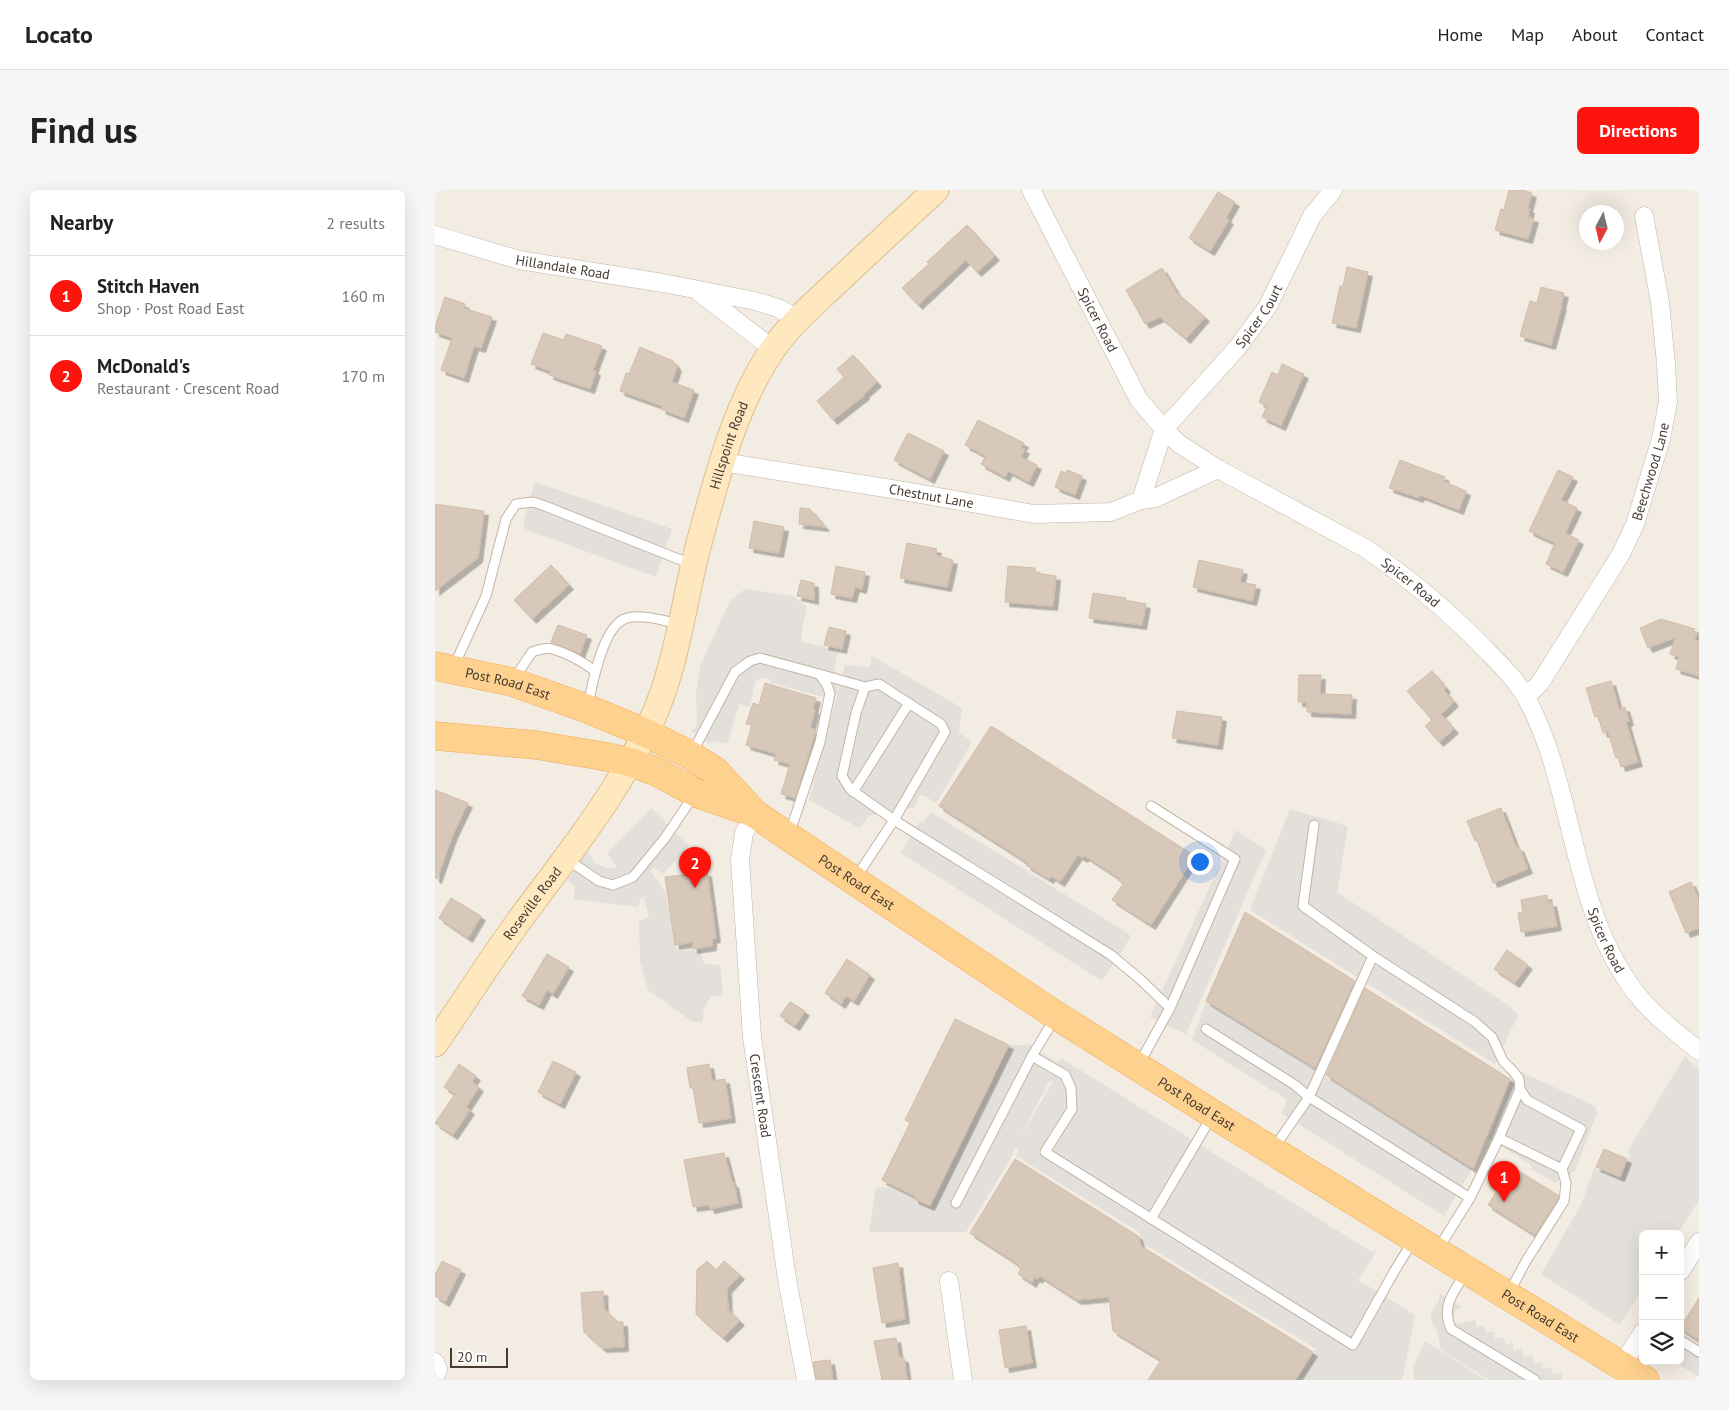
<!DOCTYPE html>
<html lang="en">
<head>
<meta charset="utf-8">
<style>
  :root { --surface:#fff; --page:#f6f6f6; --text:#222; --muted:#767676; --line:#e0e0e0; --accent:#ff130d }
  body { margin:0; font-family:"PT Sans",sans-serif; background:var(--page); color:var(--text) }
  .controls { position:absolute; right:15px; bottom:15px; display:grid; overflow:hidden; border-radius:8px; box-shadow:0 5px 20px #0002 }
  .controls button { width:45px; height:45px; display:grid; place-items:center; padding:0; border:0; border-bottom:1px solid var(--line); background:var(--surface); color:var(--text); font:25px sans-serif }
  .compass { position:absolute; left:1144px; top:15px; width:45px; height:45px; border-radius:50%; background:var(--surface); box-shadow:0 5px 20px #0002; rotate:187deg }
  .scale { position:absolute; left:15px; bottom:12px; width:58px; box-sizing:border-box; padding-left:5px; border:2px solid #453b32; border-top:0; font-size:14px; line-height:18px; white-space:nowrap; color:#453b32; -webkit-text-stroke:4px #fff; paint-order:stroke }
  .you { position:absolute; left:764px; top:671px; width:18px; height:18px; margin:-12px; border:4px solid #fff; border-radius:50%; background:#1a73e8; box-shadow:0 0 0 8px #1a73e833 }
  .badge { display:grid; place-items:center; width:32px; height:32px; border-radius:50%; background:var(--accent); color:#fff; font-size:16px; font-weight:700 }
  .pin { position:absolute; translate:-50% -41px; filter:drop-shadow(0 1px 2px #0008) }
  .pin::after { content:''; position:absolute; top:26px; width:18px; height:15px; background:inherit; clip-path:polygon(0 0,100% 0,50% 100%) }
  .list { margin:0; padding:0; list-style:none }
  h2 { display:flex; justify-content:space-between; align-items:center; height:65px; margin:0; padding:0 20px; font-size:21px }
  h2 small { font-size:16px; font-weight:400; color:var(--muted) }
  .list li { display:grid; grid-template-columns:32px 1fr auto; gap:15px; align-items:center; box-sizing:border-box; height:80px; padding:0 20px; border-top:1px solid var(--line) }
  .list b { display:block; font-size:19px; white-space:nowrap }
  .list p { margin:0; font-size:16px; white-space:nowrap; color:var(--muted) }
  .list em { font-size:16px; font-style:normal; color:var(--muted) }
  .icon { flex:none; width:28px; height:28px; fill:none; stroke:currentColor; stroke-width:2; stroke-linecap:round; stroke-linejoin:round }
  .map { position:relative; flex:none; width:1264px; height:1190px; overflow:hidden; border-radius:8px }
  header { display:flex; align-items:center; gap:30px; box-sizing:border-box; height:70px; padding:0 25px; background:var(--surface); border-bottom:1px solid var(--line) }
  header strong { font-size:24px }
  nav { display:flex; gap:28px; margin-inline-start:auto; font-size:18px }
  .intro { display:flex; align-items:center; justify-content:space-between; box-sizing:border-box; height:120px; padding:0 30px }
  h1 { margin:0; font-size:35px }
  .button { padding:12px 22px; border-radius:8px; background:var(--accent); color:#fff; font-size:18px; font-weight:700 }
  main { display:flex; gap:30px; padding:0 30px }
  aside { flex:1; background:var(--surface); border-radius:8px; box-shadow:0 5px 20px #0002 }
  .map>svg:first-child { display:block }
  .parking { fill:#e3dfdb; fill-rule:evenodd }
  .building { fill:#d8c8b9; stroke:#d1bca9; filter:url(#shadow) }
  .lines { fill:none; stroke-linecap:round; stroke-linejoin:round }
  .lane-casing { stroke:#c2b5a7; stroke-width:11 }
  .street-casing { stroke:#c2b5a7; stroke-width:19 }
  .secondary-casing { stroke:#dabe8e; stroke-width:27 }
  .primary-casing { stroke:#efad54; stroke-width:29 }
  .lane { stroke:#fff; stroke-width:9 }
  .street { stroke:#fff; stroke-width:18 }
  .secondary { stroke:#ffe8c0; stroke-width:25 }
  .primary { stroke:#ffd18f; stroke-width:28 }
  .labels { text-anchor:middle; stroke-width:5; stroke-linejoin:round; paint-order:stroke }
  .street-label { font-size:14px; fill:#453b32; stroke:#fff }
</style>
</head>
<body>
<header>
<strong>Locato</strong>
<nav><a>Home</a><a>Map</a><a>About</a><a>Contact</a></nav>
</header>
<div class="intro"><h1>Find us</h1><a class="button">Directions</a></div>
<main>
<aside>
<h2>Nearby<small>2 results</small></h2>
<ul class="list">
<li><span class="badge">1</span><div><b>Stitch Haven</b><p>Shop · Post Road East</p></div><em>160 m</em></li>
<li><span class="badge">2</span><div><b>McDonald's</b><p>Restaurant · Crescent Road</p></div><em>170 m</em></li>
</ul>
</aside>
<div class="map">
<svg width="1264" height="1190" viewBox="0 0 1264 1190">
  <defs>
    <filter id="shadow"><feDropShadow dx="4.5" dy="4.5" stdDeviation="0" flood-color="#0004"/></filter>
  </defs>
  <rect width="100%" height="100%" fill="#f3ece2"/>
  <g class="parking">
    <path d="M 100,292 L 237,339 L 221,387 L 92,340 L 88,335 Z"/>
    <path d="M 310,399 L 358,406 L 372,418 L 367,439 L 366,451 L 403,461 L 399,479 L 405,487 L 400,509 L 385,506 L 336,493 L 333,488 L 326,488 L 320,491 L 315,517 L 304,514 L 292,554 L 281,551 L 274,554 L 256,541 L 261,538 L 262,533 L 261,502 L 266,474 L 295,411 Z"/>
    <path d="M 437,466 L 527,518 L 524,542 L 537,552 L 501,613 L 490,606 L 485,605 L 480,617 L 434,626 L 424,638 L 374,610 L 410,475 L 435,477 Z"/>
    <path d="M 216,618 L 254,656 L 228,684 L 219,677 L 215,681 L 230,701 L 242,761 L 266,759 L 268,772 L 271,774 L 285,775 L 288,806 L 276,806 L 269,819 L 267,832 L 258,832 L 213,800 L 205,771 L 204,731 L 214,727 L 209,707 L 206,707 L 203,717 L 139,709 L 140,697 L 133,689 L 152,661 L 160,673 L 171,678 L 180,678 L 181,676 L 172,664 Z"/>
    <path d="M 855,619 L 913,636 L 902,702 L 1076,817 L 1083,825 L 1060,874 L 815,720 Z"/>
    <path d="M 496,622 L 694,744 L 695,748 L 667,791 L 466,663 L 485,631 L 488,632 Z"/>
    <path d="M 801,640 L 831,660 L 751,844 L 715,827 Z"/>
    <path d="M 771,812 L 1037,979 L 1009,1026 L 846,923 L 851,915 L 851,909 L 757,850 Z"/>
    <path d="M 574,855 L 595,855 L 623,873 L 626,868 L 935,1061 L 942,1061 L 923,1090 L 980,1125 L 967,1190 L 862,1190 L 881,1159 L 706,1052 L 704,1042 L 581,966 L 583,961 L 581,956 L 576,968 L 531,1042 L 434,1042 L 441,997 L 457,998 L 495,1016 ZM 615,890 L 618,892 L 588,942 L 588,941 Z"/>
    <path d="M 1250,866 L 1264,880 L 1264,1010 L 1242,1044 L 1208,1044 L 1208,1098 L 1185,1135 L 1106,1084 L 1146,1015 L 1159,978 L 1185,988 L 1195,964 L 1192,962 Z"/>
    <path d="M 1080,879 L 1160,916 L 1162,923 L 1140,981 L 1120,993 L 1096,979 L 1096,975 L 1054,948 Z"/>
    <path d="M 1004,1103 L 1027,1117 L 1021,1120 L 1019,1124 L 1019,1130 L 1021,1134 L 1040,1130 L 1042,1137 L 1049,1135 L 1051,1143 L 1059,1141 L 1060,1149 L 1068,1147 L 1071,1155 L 1078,1153 L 1079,1161 L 1087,1159 L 1089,1167 L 1097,1165 L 1099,1173 L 1107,1172 L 1108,1179 L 1116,1177 L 1118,1185 L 1126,1183 L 1128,1190 L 1054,1190 L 1006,1160 L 1002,1140 L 998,1135 L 995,1126 L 1004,1110 Z"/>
    <path d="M 1245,1140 L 1264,1151 L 1264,1187 L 1238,1171 L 1245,1171 Z"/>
    <path d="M 990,1151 L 1051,1190 L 979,1190 L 978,1177 Z"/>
  </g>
  <g class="building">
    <path d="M 1074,0 L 1088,0 L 1097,3 L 1093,18 L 1095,19 L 1093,27 L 1099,28 L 1093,49 L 1060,40 L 1066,19 L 1069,20 Z"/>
    <path d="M 783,2 L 800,12 L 791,28 L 794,30 L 775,61 L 754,48 Z"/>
    <path d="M 532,35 L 560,66 L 542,82 L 531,70 L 483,115 L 467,98 L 494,74 L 492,72 Z"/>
    <path d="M 912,77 L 933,82 L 921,138 L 897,133 L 905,96 L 908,96 Z"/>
    <path d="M 727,78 L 742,103 L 770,127 L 751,149 L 725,127 L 710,134 L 691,100 Z"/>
    <path d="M 1106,97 L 1129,103 L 1126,115 L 1127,115 L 1116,155 L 1085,146 L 1095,111 L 1102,113 Z"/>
    <path d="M 10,107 L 30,114 L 28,118 L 57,127 L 46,158 L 39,156 L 29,188 L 6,180 L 17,148 L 0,142 L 0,137 Z"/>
    <path d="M 108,143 L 129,150 L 131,144 L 167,156 L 158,180 L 161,181 L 155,199 L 114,185 L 115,181 L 96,174 Z"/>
    <path d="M 205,157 L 238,171 L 242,177 L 237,192 L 259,200 L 249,228 L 226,219 L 227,216 L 185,201 L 191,183 L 194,184 Z"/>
    <path d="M 418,165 L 442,192 L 429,204 L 430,205 L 398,230 L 382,211 L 409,187 L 402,179 Z"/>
    <path d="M 847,174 L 869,184 L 846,236 L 827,227 L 832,216 L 824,212 L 837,182 L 843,185 Z"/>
    <path d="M 543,230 L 589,253 L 586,258 L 590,259 L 586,267 L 602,275 L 594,292 L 573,281 L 570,287 L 546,274 L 551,266 L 530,255 Z"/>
    <path d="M 473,243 L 509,261 L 495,289 L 459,270 Z"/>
    <path d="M 965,270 L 1010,287 L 1008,291 L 1031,301 L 1024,320 L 985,305 L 984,308 L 954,298 Z"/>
    <path d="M 632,280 L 647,286 L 640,305 L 620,297 L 626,281 L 630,283 Z"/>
    <path d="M 1123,280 L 1138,287 L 1126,310 L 1142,318 L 1130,343 L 1144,350 L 1128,382 L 1111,374 L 1120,353 L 1094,341 Z"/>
    <path d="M 0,314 L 49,321 L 43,368 L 0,401 Z"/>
    <path d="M 365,318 L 375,319 L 390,337 L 364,334 Z"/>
    <path d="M 319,331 L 349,337 L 344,363 L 314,358 Z"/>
    <path d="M 472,353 L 502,359 L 500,365 L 518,370 L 512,397 L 465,388 Z"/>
    <path d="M 764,370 L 808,380 L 805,392 L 821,395 L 817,411 L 758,397 Z"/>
    <path d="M 116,375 L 134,395 L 97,429 L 79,410 Z"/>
    <path d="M 401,376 L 430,382 L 427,399 L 420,397 L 417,408 L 396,404 Z"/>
    <path d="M 573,376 L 600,378 L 600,383 L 621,386 L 618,416 L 570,412 Z"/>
    <path d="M 366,390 L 379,393 L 379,410 L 362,406 Z"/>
    <path d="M 658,403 L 691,408 L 690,410 L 711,414 L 707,435 L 654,428 Z"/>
    <path d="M 1226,429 L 1260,439 L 1257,441 L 1262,442 L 1259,450 L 1264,451 L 1264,486 L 1241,479 L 1244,467 L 1235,464 L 1241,447 L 1213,458 L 1205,438 Z"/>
    <path d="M 123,435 L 152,445 L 145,464 L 116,452 Z"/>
    <path d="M 394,437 L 411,441 L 407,459 L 389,455 Z"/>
    <path d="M 997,481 L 1011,498 L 1009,500 L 1019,512 L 1006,524 L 1019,539 L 1004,552 L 990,536 L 997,530 L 972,501 Z"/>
    <path d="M 864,485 L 886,485 L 885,504 L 917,505 L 916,524 L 872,522 L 872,512 L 863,512 Z"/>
    <path d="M 1176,491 L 1184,519 L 1190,517 L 1194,531 L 1191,532 L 1203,572 L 1186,577 L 1183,567 L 1181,568 L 1173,541 L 1168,543 L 1163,526 L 1160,527 L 1151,498 Z"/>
    <path d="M 330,493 L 381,508 L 378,519 L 380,520 L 375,538 L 381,540 L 360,608 L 346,604 L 355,574 L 339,570 L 341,564 L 311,555 L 317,535 L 311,534 L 318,513 L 324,515 Z"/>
    <path d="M 742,521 L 787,527 L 783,555 L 737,548 Z"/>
    <path d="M 556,536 L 760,666 L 716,735 L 677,710 L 688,694 L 683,690 L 684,688 L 650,666 L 648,668 L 643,665 L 625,692 L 616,686 L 614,689 L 591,675 L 593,673 L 504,616 Z"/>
    <path d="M 0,600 L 33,613 L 18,644 L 2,689 L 0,688 Z"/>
    <path d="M 1066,618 L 1081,657 L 1084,657 L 1093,679 L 1058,693 L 1042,650 L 1040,651 L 1032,631 Z"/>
    <path d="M 272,682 L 281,748 L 277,749 L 277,756 L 258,759 L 258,752 L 240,755 L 230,687 Z"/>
    <path d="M 1256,692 L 1264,710 L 1264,738 L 1251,743 L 1234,702 Z"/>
    <path d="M 1112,705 L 1113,713 L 1117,712 L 1122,736 L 1086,742 L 1083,723 L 1088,722 L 1086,710 Z"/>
    <path d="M 16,708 L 46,726 L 33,748 L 4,728 Z"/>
    <path d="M 810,722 L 920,791 L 880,878 L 771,811 Z"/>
    <path d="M 1072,760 L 1093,775 L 1080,793 L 1059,779 Z"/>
    <path d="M 112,764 L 134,777 L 118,804 L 112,800 L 104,815 L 87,806 Z"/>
    <path d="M 412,769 L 435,785 L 419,811 L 411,806 L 406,814 L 390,803 Z"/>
    <path d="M 930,798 L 1075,889 L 1038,979 L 891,885 Z"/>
    <path d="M 355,812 L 370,821 L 360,836 L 345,826 Z"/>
    <path d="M 520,829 L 574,855 L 495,1016 L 479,1009 L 480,1006 L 447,990 L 475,933 L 470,930 Z"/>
    <path d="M 118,871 L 141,882 L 125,914 L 103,902 Z"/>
    <path d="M 24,874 L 41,886 L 37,892 L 44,897 L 31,917 L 35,920 L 18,945 L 0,933 L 20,904 L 9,897 Z"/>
    <path d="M 274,874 L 277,891 L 290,889 L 296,928 L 264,933 L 258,898 L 255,898 L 252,878 Z"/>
    <path d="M 1169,959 L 1192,969 L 1185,987 L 1161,977 Z"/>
    <path d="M 289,963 L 297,993 L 299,993 L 303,1013 L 275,1019 L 274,1015 L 258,1017 L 249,970 Z"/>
    <path d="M 580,969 L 703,1046 L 706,1056 L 878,1162 L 860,1190 L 713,1190 L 726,1170 L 678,1141 L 674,1107 L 642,1110 L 605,1086 L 603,1089 L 600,1087 L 597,1093 L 583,1084 L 586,1079 L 582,1076 L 583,1074 L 535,1043 Z"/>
    <path d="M 1077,977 L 1123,1005 L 1123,1009 L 1100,1045 L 1053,1015 Z"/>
    <path d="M 7,1071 L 26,1080 L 10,1112 L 0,1106 L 0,1085 Z"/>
    <path d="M 272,1071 L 281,1080 L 289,1071 L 305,1085 L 292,1099 L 293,1120 L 305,1131 L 288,1148 L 261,1124 L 262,1080 Z"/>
    <path d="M 463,1073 L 470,1129 L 447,1133 L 438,1078 Z"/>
    <path d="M 168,1101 L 169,1119 L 183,1132 L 188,1132 L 189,1157 L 167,1158 L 149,1142 L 146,1103 Z"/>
    <path d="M 1264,1108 L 1264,1150 L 1245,1138 Z"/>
    <path d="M 591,1136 L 597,1173 L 570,1178 L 564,1140 Z"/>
    <path d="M 461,1148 L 464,1167 L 469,1168 L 472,1190 L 447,1190 L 439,1151 Z"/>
    <path d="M 395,1170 L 398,1190 L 381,1190 L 378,1172 Z"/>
  </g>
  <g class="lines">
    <g class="lane-casing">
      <g id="lane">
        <path d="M 19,476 L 51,406 L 71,329 L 81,314 L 98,312 L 110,316 L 256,374"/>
        <path d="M 384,484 L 430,497"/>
        <path d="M 79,489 L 97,462 C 103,460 110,457 117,459 C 132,463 148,472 160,481"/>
        <path d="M 153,516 C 157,495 168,434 192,428 C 209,424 229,431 246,434"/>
        <path d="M 257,563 L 300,482 L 315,471 L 325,468 L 384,484 L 391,493 L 395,503 L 385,552 L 354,645"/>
        <path d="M 418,602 L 474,513"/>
        <path d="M 879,635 L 868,716 L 938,766 L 1040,832 L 1057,847 L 1068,871 L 1078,881 L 1084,889 L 1085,899 L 1092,910 L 1146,939 L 1127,979"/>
        <path d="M 133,670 L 164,691 L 178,695 L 198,687 L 230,648 L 259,605"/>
        <path d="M 420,689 L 459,630 L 510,542 L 506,534 L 444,494 L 430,497 L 421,523 L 407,586 L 415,599 L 459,630 L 676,765 L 706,790 L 735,818"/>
        <path d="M 771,839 L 860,895 L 874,907 L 938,766"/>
        <path d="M 597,866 L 630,885 L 636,898 L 637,919 L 610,962 L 918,1155 L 960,1080 L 978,1051"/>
        <path d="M 704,874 L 735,818 L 800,669 L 716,616"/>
        <path d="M 1064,948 L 1085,899"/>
        <path d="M 839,958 L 874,907 L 1035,1008"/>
        <path d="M 521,1013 L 597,866 L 620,828"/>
        <path d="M 716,1029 L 777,926"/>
        <path d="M 1003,1059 L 1035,1008 L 1064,948 L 1127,979 L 1131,993 L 1129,1011 L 1091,1071 L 1074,1103"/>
        <path d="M 1030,1084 C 1018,1103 1006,1116 1016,1139 L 1100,1190"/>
        <path d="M 1245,1150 L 1264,1162"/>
      </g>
    </g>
    <g class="street-casing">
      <g id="street">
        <path id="s1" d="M 596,0 L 704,210 L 729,239 L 743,253 L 783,279 L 930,358 C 975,389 1016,423 1054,463 C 1067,476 1083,492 1092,509 C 1141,602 1135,716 1200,802 C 1218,825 1242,843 1264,861"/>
        <path id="s2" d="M 0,45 L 84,70 L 228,93 L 320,111 L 343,118 L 363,129"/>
        <path d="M 264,102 L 338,159"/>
        <path id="s3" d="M 287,272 L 463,300 L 599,324 L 676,322 L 706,310 L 729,239 L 803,157 L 833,116 L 877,26 L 898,0"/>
        <path d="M 706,310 L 720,308 L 783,279"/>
        <path id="s4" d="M 1091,507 L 1105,493 L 1186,364 L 1200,334 L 1226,249 L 1233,212 L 1231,174 L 1225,112 L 1209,26"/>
        <path id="s5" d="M 320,624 L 309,643 L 305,670 L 317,847 L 352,1089 L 371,1190"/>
        <path d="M 1245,1082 L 1264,1052"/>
        <path d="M 514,1091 L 528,1190"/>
        <path d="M 0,1172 L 3,1179 L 0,1187"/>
        <path d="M 1187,1175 L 1208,1142"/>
      </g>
    </g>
    <g class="secondary-casing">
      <g id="secondary">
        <path id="s6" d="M 0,854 C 29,812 56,769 86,728 C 132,666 182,604 215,534 C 242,478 248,413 264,353 C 282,288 299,216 338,159 C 355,134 379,114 401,93 C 434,62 467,31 501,0"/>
      </g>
    </g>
    <g class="primary-casing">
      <g id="primary">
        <path id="s7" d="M 0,476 L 77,492 L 153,519 L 211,543 L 255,565 L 280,581 L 320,624 L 354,647 L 622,826 L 797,936 L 1210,1190"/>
        <path d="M 0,546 L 101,555 L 167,566 L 195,572 L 220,581 L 261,603 L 316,622"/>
      </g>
    </g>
    <use href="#lane" class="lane"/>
    <use href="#street" class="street"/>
    <use href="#secondary" class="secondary"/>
    <use href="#primary" class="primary"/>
  </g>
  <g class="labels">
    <g class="street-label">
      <text dy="5" stroke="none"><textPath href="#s2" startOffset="132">Hillandale Road</textPath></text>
      <text dy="5" stroke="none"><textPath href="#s3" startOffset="648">Spicer Court</textPath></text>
      <text dy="5" stroke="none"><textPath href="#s1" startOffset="146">Spicer Road</textPath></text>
      <text dy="5" stroke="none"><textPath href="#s6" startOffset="676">Hillspoint Road</textPath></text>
      <text dy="5" stroke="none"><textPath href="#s4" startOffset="260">Beechwood Lane</textPath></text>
      <text dy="5" stroke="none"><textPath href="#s3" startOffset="212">Chestnut Lane</textPath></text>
      <text dy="5" stroke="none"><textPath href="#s1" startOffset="566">Spicer Road</textPath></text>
      <text dy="5" stroke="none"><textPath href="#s7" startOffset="75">Post Road East</textPath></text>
      <text dy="5" stroke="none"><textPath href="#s7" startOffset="482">Post Road East</textPath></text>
      <text dy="5" stroke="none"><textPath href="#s6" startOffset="171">Roseville Road</textPath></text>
      <text dy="5" stroke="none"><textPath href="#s1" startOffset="986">Spicer Road</textPath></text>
      <text dy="5" stroke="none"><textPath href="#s5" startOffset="286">Crescent Road</textPath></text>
      <text dy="5" stroke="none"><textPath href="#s7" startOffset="888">Post Road East</textPath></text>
      <text dy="5" stroke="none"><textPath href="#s7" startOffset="1292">Post Road East</textPath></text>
    </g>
  </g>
</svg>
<div class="controls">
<button>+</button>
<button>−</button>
<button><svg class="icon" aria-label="layers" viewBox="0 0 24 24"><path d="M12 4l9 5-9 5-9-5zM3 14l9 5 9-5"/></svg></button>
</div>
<svg class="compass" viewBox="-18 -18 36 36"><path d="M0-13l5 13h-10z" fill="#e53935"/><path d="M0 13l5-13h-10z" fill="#767676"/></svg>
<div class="scale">20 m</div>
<div class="you"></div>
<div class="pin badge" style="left:1069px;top:1012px">1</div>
<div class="pin badge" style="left:260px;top:698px">2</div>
</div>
</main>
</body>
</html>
